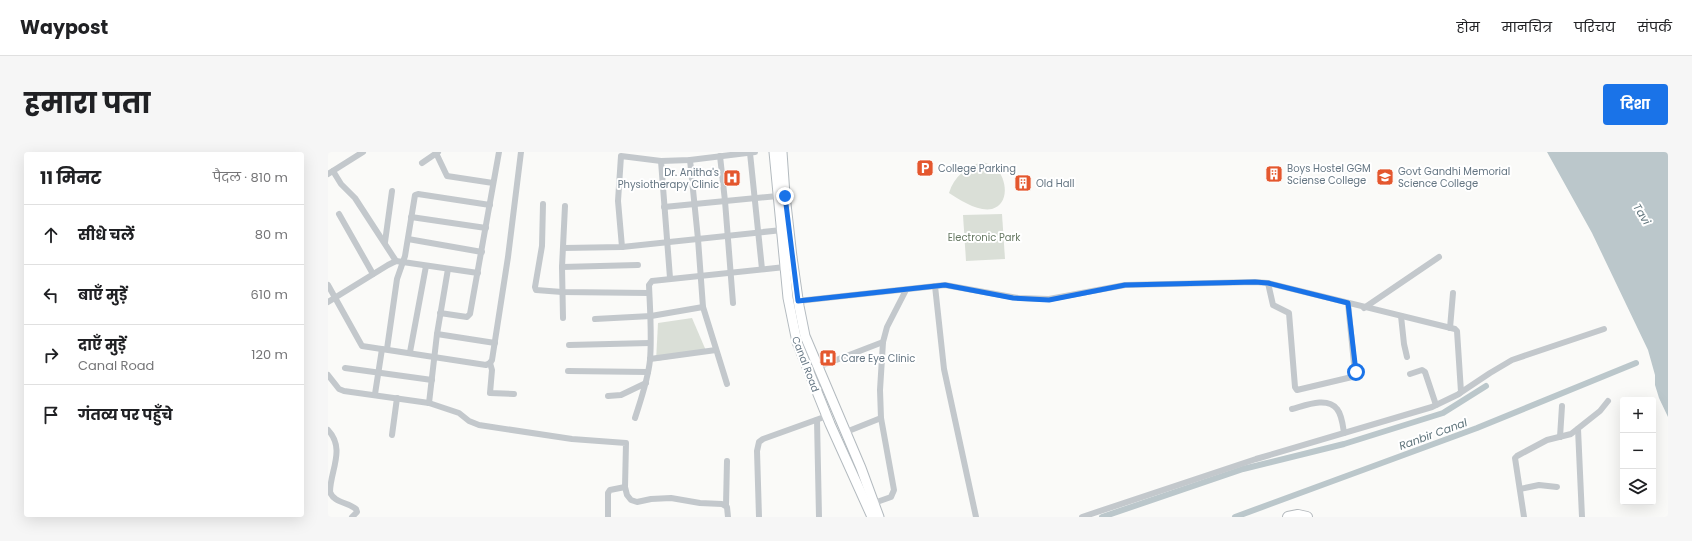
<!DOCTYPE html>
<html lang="hi">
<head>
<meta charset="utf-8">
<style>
  :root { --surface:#fff; --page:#f6f6f6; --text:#202124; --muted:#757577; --line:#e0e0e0; --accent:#1a73e8 }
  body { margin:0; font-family:Poppins,"Noto Sans Devanagari",sans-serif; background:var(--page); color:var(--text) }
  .controls { position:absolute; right:12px; bottom:12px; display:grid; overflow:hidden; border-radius:4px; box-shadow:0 4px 16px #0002 }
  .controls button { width:36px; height:36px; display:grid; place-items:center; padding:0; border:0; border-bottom:1px solid var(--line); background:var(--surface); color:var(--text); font:20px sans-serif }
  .stop { position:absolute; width:12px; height:12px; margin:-9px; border:3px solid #1a73e8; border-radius:50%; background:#fff }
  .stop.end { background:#1a73e8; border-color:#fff; box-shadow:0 1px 4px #0008 }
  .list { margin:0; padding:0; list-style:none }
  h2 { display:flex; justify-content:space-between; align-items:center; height:52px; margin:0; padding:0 16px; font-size:17px }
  h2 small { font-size:13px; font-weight:400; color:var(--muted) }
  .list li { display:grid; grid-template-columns:26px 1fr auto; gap:12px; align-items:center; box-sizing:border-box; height:60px; padding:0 16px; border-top:1px solid var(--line) }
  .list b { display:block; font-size:15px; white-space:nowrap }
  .list p { margin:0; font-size:13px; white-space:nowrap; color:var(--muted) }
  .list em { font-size:13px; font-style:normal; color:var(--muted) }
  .icon { flex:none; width:22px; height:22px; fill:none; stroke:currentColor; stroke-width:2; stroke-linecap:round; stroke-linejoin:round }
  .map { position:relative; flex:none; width:1340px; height:365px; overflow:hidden; border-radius:4px }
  header { display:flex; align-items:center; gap:24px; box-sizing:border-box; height:56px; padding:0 20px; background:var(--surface); border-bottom:1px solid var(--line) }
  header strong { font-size:19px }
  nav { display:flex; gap:22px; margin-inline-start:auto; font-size:14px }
  .intro { display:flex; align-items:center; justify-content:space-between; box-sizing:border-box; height:96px; padding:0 24px }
  h1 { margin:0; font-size:28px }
  .button { padding:10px 18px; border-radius:4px; background:var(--accent); color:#fff; font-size:14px; font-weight:700 }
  main { display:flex; gap:24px; padding:0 24px }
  aside { flex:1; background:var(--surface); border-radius:4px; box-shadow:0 4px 16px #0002 }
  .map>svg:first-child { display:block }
  .green { fill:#dadfd7 }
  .water { fill:#bbc7cb }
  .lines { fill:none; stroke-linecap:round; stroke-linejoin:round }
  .canal { stroke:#bbc7cb; stroke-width:6 }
  .secondary-casing { stroke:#b3babf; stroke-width:11 }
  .trunk-casing { stroke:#b4b9bd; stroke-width:12 }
  .minor { stroke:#c3c8cc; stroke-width:6 }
  .secondary { stroke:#fff; stroke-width:9 }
  .trunk { stroke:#fff; stroke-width:10 }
  .route { stroke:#1a73e8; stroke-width:5 }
  .labels { text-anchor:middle; stroke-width:4; stroke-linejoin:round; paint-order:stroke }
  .poi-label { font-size:10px; fill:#657683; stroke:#fff; text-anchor:start }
  .park-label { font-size:10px; fill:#687a64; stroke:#fff }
  .street-label { font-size:10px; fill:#657683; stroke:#fff }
  .water-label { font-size:11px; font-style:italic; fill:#60757c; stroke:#fff }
</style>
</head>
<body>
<header>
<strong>Waypost</strong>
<nav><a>होम</a><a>मानचित्र</a><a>परिचय</a><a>संपर्क</a></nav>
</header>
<div class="intro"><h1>हमारा पता</h1><a class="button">दिशा</a></div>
<main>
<aside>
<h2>11 मिनट<small>पैदल · 810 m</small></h2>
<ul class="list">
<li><svg class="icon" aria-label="ahead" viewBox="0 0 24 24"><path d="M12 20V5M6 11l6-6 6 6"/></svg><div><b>सीधे चलें</b></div><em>80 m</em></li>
<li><svg class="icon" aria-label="left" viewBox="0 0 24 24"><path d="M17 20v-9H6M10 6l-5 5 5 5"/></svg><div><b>बाएँ मुड़ें</b></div><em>610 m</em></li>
<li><svg class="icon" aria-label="right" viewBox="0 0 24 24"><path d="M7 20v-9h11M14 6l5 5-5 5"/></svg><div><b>दाएँ मुड़ें</b><p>Canal Road</p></div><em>120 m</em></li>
<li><svg class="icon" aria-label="arrive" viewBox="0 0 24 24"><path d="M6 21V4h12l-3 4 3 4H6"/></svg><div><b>गंतव्य पर पहुँचे</b></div></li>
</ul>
</aside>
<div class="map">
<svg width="1340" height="365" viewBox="0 0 1340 365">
  <rect width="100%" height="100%" fill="#fafaf8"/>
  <g class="green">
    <path d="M 654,10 C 659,11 664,13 668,16 C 679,27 682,52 664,57 C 650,60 632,48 621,41 C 626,24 639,15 654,10 Z"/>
    <path d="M 674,62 L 677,107 L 638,109 L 635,63 Z"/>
    <path d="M 364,166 L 379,201 L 328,209 L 330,171 Z"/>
  </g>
  <path class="water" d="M 1219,0 L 1340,0 L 1340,265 L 1331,246 L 1327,233 L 1327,223 L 1320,198 L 1264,81 Z"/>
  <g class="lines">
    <g class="canal">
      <path d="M 774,365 L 915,317 L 1016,292 L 1115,261 L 1158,234"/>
      <path d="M 907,365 L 1149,276 L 1308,211"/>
    </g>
    <g class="secondary-casing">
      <g id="secondary">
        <path d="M 446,0 L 460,146 L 469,190 L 502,272 L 544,365"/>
        <path d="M 454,0 L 457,43 L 464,105 L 471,154 L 477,184 L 533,316 L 551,365"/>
      </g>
    </g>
    <g class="trunk-casing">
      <path id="trunk" d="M 960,365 L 970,363 L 979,365"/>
    </g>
    <g class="minor">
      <path d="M 108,1 L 119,24 L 165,31"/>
      <path d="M 422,1 L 434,117"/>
      <path d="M 392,4 L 397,49 L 405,151"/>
      <path d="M 362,8 L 370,87 L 375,155 L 399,232"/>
      <path d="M 333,9 L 342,126"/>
      <path d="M 94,11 L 110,0"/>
      <path d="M 5,19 L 13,32 L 27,46 L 68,109"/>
      <path d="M 0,22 L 35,0"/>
      <path d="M 215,52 L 214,94 L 207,135 L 208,138 L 234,140 L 321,141"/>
      <path d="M 336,55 L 450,44"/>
      <path d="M 11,62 L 45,122"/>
      <path d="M 83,65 L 158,76"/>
      <path d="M 80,87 L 154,100"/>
      <path d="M 57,90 L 64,39"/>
      <path d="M 294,95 L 290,49 L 293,4 L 333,9 L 362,8 L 427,0"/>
      <path d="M 236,96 L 294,95 L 454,78"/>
      <path d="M 234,115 L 310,113"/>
      <path d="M 940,131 L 945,153 L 961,161 L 967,235 L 969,238 L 1024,225 L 1027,222 L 1020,151"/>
      <path d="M 0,133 L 34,194 L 158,213 L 162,211 L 164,208 L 180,105 L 193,0"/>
      <path d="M 607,134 L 616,217 L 648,365"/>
      <path d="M 470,149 L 617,133 L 690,146 L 721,147 L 797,133 L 927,130 L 940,131 L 1127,177 L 1129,179 L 1133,240 L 1131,242 L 1104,255 L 928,307 L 754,365"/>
      <path d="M 0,150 L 60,113 L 68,109 L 150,121"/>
      <path d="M 1036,156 L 1111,105"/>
      <path d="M 112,161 L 139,165 L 142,162 L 171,0"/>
      <path d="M 1073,164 L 1076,192 L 1079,205"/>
      <path d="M 235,166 L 234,115 L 237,54"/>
      <path d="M 267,167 L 323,164 L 375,155"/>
      <path d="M 1122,176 L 1125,141"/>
      <path d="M 109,182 L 167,191"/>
      <path d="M 241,193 L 322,191"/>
      <path d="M 59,197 L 69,127 L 77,104 L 87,43 L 90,42 L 162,53"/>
      <path d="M 82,200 L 98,114"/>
      <path d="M 322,207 L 388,198"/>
      <path d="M 162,211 L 164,218 L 162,241 L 186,242"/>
      <path d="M 490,215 L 555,190"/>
      <path d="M 17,216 L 104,228"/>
      <path d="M 240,219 L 320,220"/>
      <path d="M 1082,222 L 1094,218 L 1097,220 L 1108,253"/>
      <path d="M 0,223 L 11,237 L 16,239 L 101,251 L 131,261 L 141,269 L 151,273 L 244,287 L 298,291 L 297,335 L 299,343 L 303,348 L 309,350 L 323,347 L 343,346 L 372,351 L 394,352 L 399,355 L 400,365"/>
      <path d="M 1132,241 L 1162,221 L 1184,208 L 1276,177"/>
      <path d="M 47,242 L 54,197"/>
      <path d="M 280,244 L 293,243 L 318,231"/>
      <path d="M 101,251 L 109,182 L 120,117"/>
      <path d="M 964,257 C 976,254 999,244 1009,257 C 1014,263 1015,274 1016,281"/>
      <path d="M 307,266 C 313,247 320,228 322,208 C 324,183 322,158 321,133 L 324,129 L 457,115"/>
      <path d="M 489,268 L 491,365"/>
      <path d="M 1250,277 L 1254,365"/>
      <path d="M 0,278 C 18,297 2,319 2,340 C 6,351 20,350 28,357 L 29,360 L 24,365"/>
      <path d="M 518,280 L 553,266"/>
      <path d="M 64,283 L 69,246"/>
      <path d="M 1232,285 L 1234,254"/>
      <path d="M 1192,337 L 1211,333 L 1229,335"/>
      <path d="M 546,351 L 563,345 L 566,338 L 553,266 L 552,238 L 555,190 L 559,175 L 578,138"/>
      <path d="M 398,353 L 399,309"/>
      <path d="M 280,365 L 280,341 L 282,338 L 297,335"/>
      <path d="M 431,365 L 429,299 L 431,290 L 435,287 L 499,264"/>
      <path d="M 1196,365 L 1187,306 L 1189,304 L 1219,288 L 1243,282 L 1272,259 L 1280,249"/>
    </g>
    <use href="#secondary" class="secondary"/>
    <use href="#trunk" class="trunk"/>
  </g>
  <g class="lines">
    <path class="route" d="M 457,44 L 470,149 L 617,133 L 685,146 L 721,148 L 797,133 L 927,130 L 940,131 L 1020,151 L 1028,220"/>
  </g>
  <defs>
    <g id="parking-square" transform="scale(0.9)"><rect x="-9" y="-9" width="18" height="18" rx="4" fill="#e4572e" stroke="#fff"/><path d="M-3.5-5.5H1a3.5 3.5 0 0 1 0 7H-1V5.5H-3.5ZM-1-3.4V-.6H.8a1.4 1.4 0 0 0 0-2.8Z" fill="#fff"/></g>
    <g id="building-square" transform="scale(0.9)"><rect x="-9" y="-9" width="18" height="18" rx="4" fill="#e4572e" stroke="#fff"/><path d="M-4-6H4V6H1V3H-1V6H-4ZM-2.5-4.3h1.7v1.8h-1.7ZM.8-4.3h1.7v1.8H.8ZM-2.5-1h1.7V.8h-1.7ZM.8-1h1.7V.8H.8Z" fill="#fff"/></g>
    <g id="university-square" transform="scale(0.9)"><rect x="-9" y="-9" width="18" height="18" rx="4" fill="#e4572e" stroke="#fff"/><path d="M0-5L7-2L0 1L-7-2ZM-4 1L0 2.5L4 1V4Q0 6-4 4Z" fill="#fff"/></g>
    <g id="hospital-square" transform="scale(0.9)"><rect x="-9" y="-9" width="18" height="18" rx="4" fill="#e4572e" stroke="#fff"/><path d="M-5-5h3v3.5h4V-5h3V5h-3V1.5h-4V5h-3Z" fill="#fff"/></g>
  </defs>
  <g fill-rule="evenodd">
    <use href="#parking-square" x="597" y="16"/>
    <use href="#building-square" x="946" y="22"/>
    <use href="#university-square" x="1057" y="25"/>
    <use href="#hospital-square" x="404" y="26"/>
    <use href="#building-square" x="695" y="31"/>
    <use href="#hospital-square" x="500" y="206"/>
  </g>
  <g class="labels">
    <g class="poi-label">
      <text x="610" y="20">College Parking</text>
      <text x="959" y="20">Boys Hostel GGM<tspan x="959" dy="12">Sciense College</tspan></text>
      <text x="1070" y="23">Govt Gandhi Memorial<tspan x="1070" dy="12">Science College</tspan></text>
      <text x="391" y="24" text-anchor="end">Dr. Anitha's<tspan x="391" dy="12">Physiotherapy Clinic</tspan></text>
      <text x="708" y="35">Old Hall</text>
      <text x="513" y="210">Care Eye Clinic</text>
    </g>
    <g class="park-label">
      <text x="656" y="89">Electronic Park</text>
    </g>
    <g class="street-label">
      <text transform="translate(478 212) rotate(69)" y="4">Canal Road</text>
    </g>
    <g class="water-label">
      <text transform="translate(1314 62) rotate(59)" y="4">Tavi</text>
      <text transform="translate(1105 282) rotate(-20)" y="4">Ranbir Canal</text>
    </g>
  </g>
</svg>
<div class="controls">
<button>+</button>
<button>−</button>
<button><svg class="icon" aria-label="layers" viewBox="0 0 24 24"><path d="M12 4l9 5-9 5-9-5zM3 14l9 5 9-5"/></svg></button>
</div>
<div class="stop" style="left:1028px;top:220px"></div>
<div class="stop end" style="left:457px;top:44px"></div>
</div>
</main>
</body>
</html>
